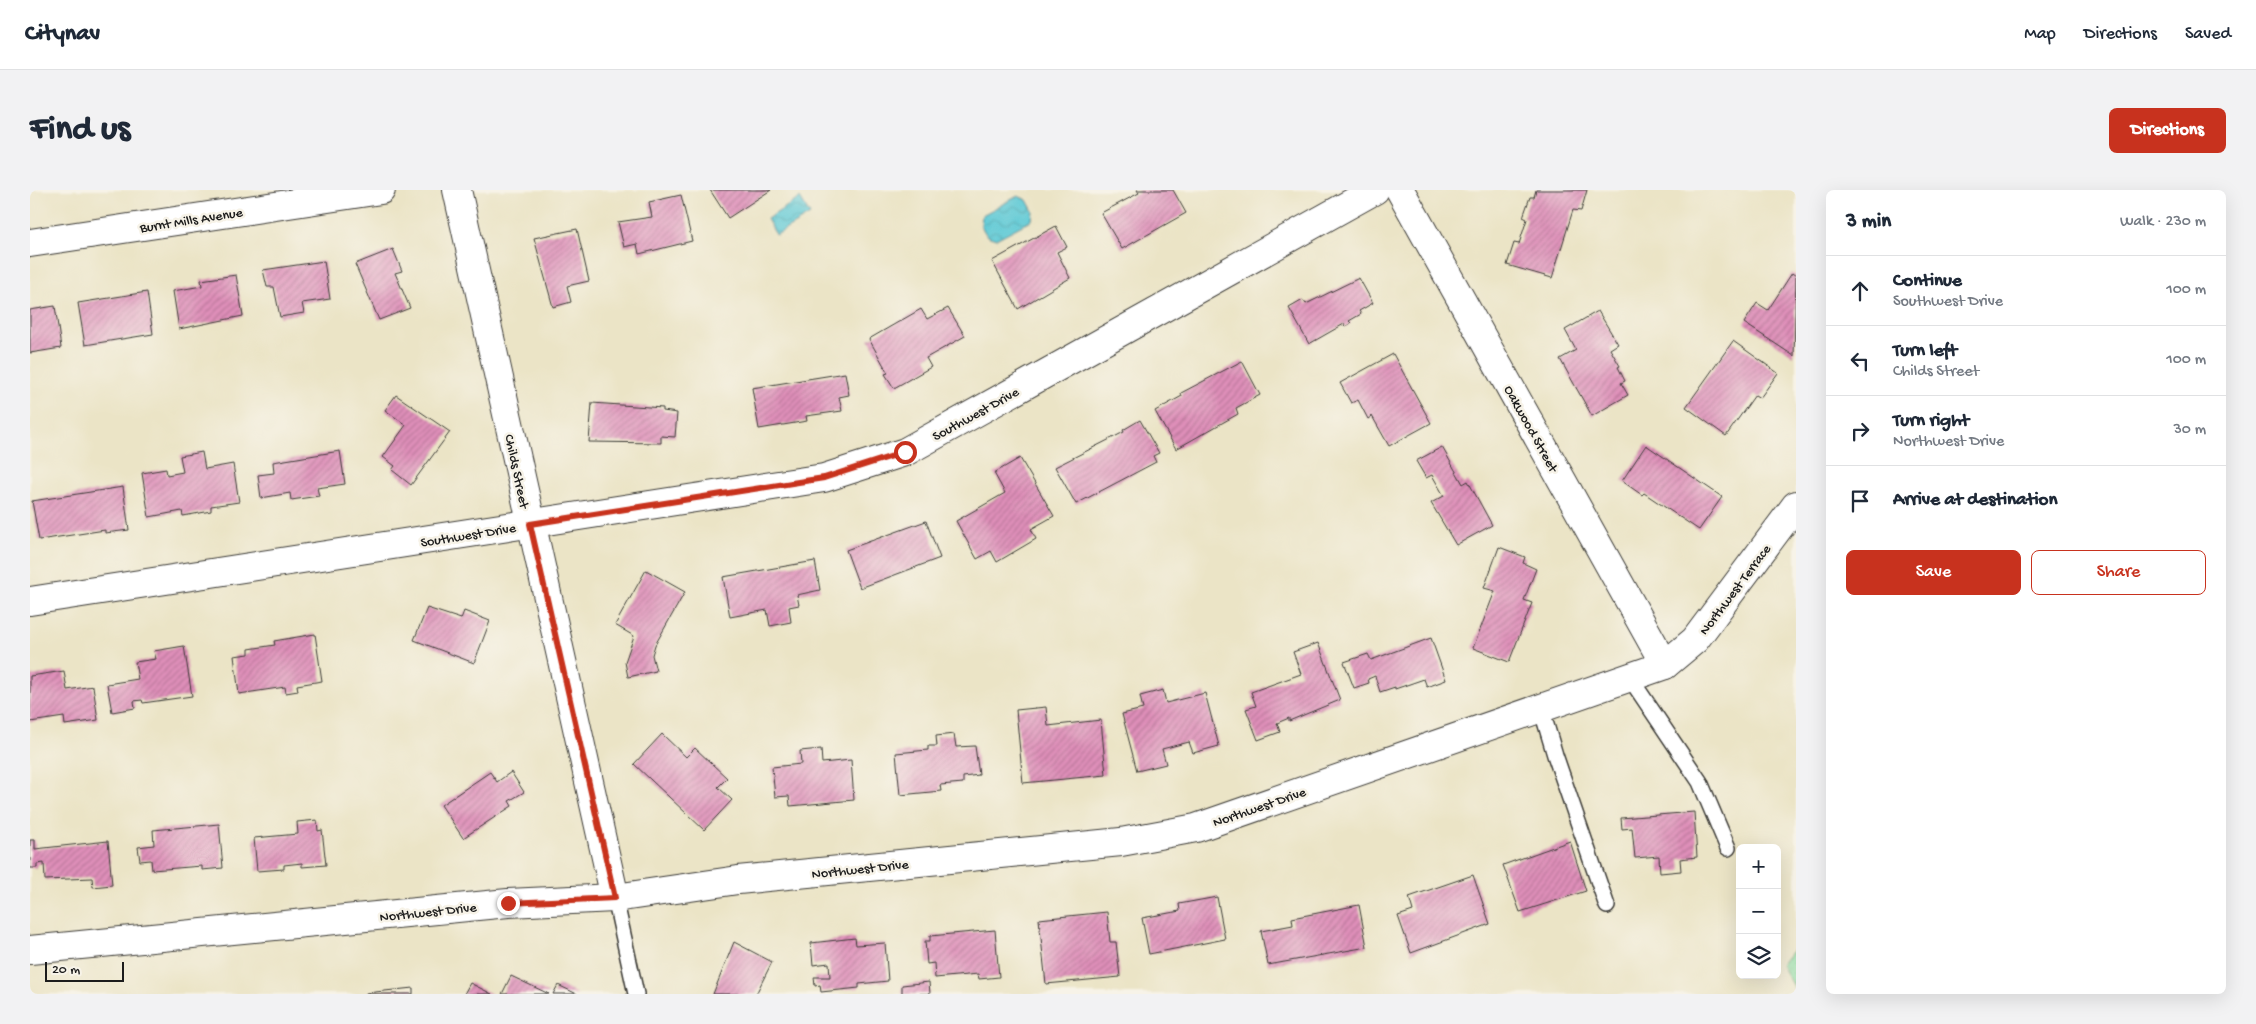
<!DOCTYPE html>
<html lang="en">
<head>
<meta charset="utf-8">
<style>
  :root { --surface:#fff; --page:#f2f2f3; --text:#1f2937; --muted:#747a83; --line:#e0e1e3; --accent:#c8321e }
  body { margin:0; font-family:"Gochi Hand",sans-serif; background:var(--page); color:var(--text) }
  .controls { position:absolute; right:15px; bottom:15px; display:grid; overflow:hidden; border-radius:8px; box-shadow:0 5px 20px #0002 }
  .controls button { width:45px; height:45px; display:grid; place-items:center; padding:0; border:0; border-bottom:1px solid var(--line); background:var(--surface); color:var(--text); font:25px sans-serif }
  .scale { position:absolute; left:15px; bottom:12px; width:79px; box-sizing:border-box; padding-left:5px; border:2px solid #1c1c1c; border-top:0; font-size:14px; line-height:18px; white-space:nowrap; color:#1c1c1c; -webkit-text-stroke:4px #f7f3e8; paint-order:stroke }
  .stop { position:absolute; width:15px; height:15px; margin:-11px; border:4px solid #c8321e; border-radius:50%; background:#fff }
  .stop.end { background:#c8321e; border-color:#fff; box-shadow:0 1px 5px #0008 }
  .list { margin:0; padding:0; list-style:none }
  h2 { display:flex; justify-content:space-between; align-items:center; height:65px; margin:0; padding:0 20px; font-size:21px }
  h2 small { font-size:16px; font-weight:400; color:var(--muted) }
  .list li { display:grid; grid-template-columns:32px 1fr auto; gap:15px; align-items:center; box-sizing:border-box; height:70px; padding:0 20px; border-top:1px solid var(--line) }
  .list b { display:block; font-size:19px; white-space:nowrap }
  .list p { margin:0; font-size:16px; white-space:nowrap; color:var(--muted) }
  .list em { font-size:16px; font-style:normal; color:var(--muted) }
  .actions { display:flex; gap:10px; padding:15px 20px }
  .actions a { flex:1; padding:11px 0; border:1px solid var(--accent); border-radius:8px; text-align:center; font-size:18px; color:var(--accent) }
  .actions .main { background:var(--accent); color:#fff }
  .icon { flex:none; width:28px; height:28px; fill:none; stroke:currentColor; stroke-width:2; stroke-linecap:round; stroke-linejoin:round }
  .map { position:relative; flex:none; width:1766px; height:804px; overflow:hidden; border-radius:8px }
  header { display:flex; align-items:center; gap:30px; box-sizing:border-box; height:70px; padding:0 25px; background:var(--surface); border-bottom:1px solid var(--line) }
  header strong { font-size:24px }
  nav { display:flex; gap:28px; margin-inline-start:auto; font-size:18px }
  .intro { display:flex; align-items:center; justify-content:space-between; box-sizing:border-box; height:120px; padding:0 30px }
  h1 { margin:0; font-size:35px }
  .button { padding:12px 22px; border-radius:8px; background:var(--accent); color:#fff; font-size:18px; font-weight:700 }
  main { display:flex; gap:30px; padding:0 30px }
  aside { flex:1; background:var(--surface); border-radius:8px; box-shadow:0 5px 20px #0002 }
  .map>svg:first-child { display:block }
  .park { fill:url(#park-dots); stroke:#507c5e }
  .water { fill:url(#water-waves); stroke:#3c7278 }
  .building { fill:url(#building-hatch) }
  .lines { fill:none; stroke-linecap:round; stroke-linejoin:round }
  .service-casing { stroke:#3b3a36; stroke-width:18 }
  .minor-casing { stroke:#3b3a36; stroke-width:30 }
  .service { stroke:#fff; stroke-width:15 }
  .minor { stroke:#fff; stroke-width:28 }
  .route { stroke:#c8321e; stroke-width:6 }
  .labels { text-anchor:middle; stroke-width:5; stroke-linejoin:round; paint-order:stroke }
  .street-label { font-size:14px; fill:#1c1c1c; stroke:#f7f3e8 }
</style>
</head>
<body>
<header>
<strong>Citynav</strong>
<nav><a>Map</a><a>Directions</a><a>Saved</a></nav>
</header>
<div class="intro"><h1>Find us</h1><a class="button">Directions</a></div>
<main>
<div class="map">
<svg width="1766" height="804" viewBox="0 0 1766 804">
  <defs>
    <pattern id="park-dots" width="8" height="8" patternUnits="userSpaceOnUse" patternTransform="scale(1.25)"><rect width="8" height="8" fill="#84db9f"/><path d="M2 2h.1M6 6h.1" fill="none" stroke="#71bb88" stroke-width="1.8" stroke-linecap="round"/></pattern>
    <pattern id="water-waves" width="16" height="10" patternUnits="userSpaceOnUse" patternTransform="scale(1.25)"><rect width="16" height="10" fill="#5dc9d5"/><path d="M0 5q4-4 8 0t8 0" fill="none" stroke="#50acb6"/></pattern>
    <pattern id="building-hatch" width="6" height="6" patternUnits="userSpaceOnUse" patternTransform="scale(1.25)"><rect width="6" height="6" fill="#df8fb9"/><path d="M-1 1l2-2M0 6l6-6M5 7l2-2" fill="none" stroke="#b47496"/></pattern>
  </defs>
  <rect width="100%" height="100%" fill="#f7f3e8"/>
  <filter id="ink" filterUnits="userSpaceOnUse"><feTurbulence type="fractalNoise" baseFrequency=".02" numOctaves="2"/><feDisplacementMap in="SourceGraphic" scale="10" xChannelSelector="R" yChannelSelector="G"/><feConvolveMatrix kernelMatrix="1 2 1 2 8 2 1 2 1" color-interpolation-filters="sRGB"/></filter>
  <filter id="wash" filterUnits="userSpaceOnUse"><feTurbulence type="fractalNoise" baseFrequency=".0096" numOctaves="4" result="noise"/><feDisplacementMap in="SourceGraphic" scale="20" xChannelSelector="R" yChannelSelector="G"/><feGaussianBlur stdDeviation="1.12" result="paint"/><feColorMatrix in="noise" values="0 0 0 0 0 0 0 0 0 0 0 0 0 0 0 0 0 1.4 0 .05"/><feComposite in="paint" operator="in"/></filter>
  <g filter="url(#wash)">
    <rect width="100%" height="100%" fill="#ebe4c6"/>
    <path class="park" d="M 1766,756 L 1766,802 L 1751,775 Z"/>
    <g class="water">
      <path d="M 988,6 L 997,10 L 1003,21 L 1002,30 L 966,49 L 957,46 L 951,36 L 952,25 Z"/>
      <path d="M 770,8 L 780,25 L 746,45 L 737,29 Z"/>
    </g>
    <g id="blocks">
      <g class="building">
        <path d="M 680,0 L 741,0 L 698,28 Z"/>
        <path d="M 1107,0 L 1143,0 L 1156,23 L 1092,59 L 1071,23 L 1109,3 Z"/>
        <path d="M 1506,0 L 1557,0 L 1551,21 L 1543,20 L 1522,88 L 1477,75 L 1484,53 L 1489,54 L 1497,29 L 1493,27 L 1500,7 L 1504,7 Z"/>
        <path d="M 651,5 L 662,51 L 609,64 L 607,54 L 594,57 L 588,32 L 622,27 L 619,12 Z"/>
        <path d="M 1026,36 L 1037,57 L 1027,62 L 1040,88 L 988,119 L 962,71 Z"/>
        <path d="M 547,39 L 559,91 L 537,96 L 541,112 L 523,117 L 504,48 Z"/>
        <path d="M 363,59 L 372,81 L 365,83 L 380,118 L 349,130 L 325,74 Z"/>
        <path d="M 294,71 L 300,109 L 272,113 L 274,123 L 250,127 L 244,97 L 237,97 L 233,80 Z"/>
        <path d="M 1762,83 L 1766,86 L 1764,166 L 1714,133 L 1727,113 L 1738,120 Z"/>
        <path d="M 206,85 L 213,126 L 149,139 L 143,101 L 172,96 L 171,90 Z"/>
        <path d="M 1329,88 L 1343,113 L 1329,121 L 1331,124 L 1319,131 L 1321,133 L 1315,137 L 1314,134 L 1279,154 L 1259,118 L 1273,110 L 1276,114 Z"/>
        <path d="M 117,102 L 123,144 L 55,155 L 48,113 Z"/>
        <path d="M 25,116 L 31,158 L 0,163 L 0,120 Z"/>
        <path d="M 918,118 L 935,146 L 896,168 L 901,177 L 864,198 L 855,184 L 858,183 L 839,149 L 891,119 L 897,129 Z"/>
        <path d="M 1568,121 L 1588,154 L 1580,159 L 1590,176 L 1588,177 L 1595,191 L 1591,193 L 1598,205 L 1562,226 L 1530,169 L 1546,160 L 1535,140 Z"/>
        <path d="M 1703,151 L 1748,183 L 1730,208 L 1725,205 L 1696,246 L 1656,217 Z"/>
        <path d="M 1363,164 L 1401,233 L 1359,256 L 1342,226 L 1338,229 L 1328,210 L 1321,213 L 1310,193 Z"/>
        <path d="M 1212,171 L 1230,205 L 1206,218 L 1208,224 L 1146,259 L 1125,221 L 1152,206 L 1151,203 Z"/>
        <path d="M 815,183 L 819,205 L 809,207 L 812,221 L 776,226 L 777,231 L 729,239 L 722,198 Z"/>
        <path d="M 366,205 L 420,242 L 381,295 L 362,280 L 365,276 L 353,267 L 376,235 L 355,220 Z"/>
        <path d="M 562,213 L 633,218 L 633,221 L 647,223 L 645,247 L 631,246 L 631,253 L 559,252 Z"/>
        <path d="M 1110,230 L 1129,263 L 1123,266 L 1126,272 L 1046,314 L 1025,277 L 1094,242 L 1093,240 Z"/>
        <path d="M 1616,255 L 1692,307 L 1669,340 L 1614,303 L 1612,305 L 1592,291 Z"/>
        <path d="M 1412,257 L 1433,294 L 1438,291 L 1462,335 L 1426,355 L 1401,313 L 1414,306 L 1402,285 L 1396,288 L 1386,271 Z"/>
        <path d="M 310,261 L 315,294 L 287,298 L 289,306 L 261,310 L 260,303 L 231,308 L 228,285 L 244,283 L 243,272 Z"/>
        <path d="M 172,262 L 175,279 L 203,274 L 209,312 L 181,316 L 181,321 L 153,326 L 152,321 L 119,327 L 112,283 L 136,279 L 137,285 L 153,282 L 150,266 Z"/>
        <path d="M 990,268 L 1024,326 L 1001,339 L 1006,349 L 967,372 L 961,361 L 947,369 L 926,331 L 975,303 L 964,283 Z"/>
        <path d="M 93,297 L 99,340 L 75,343 L 75,340 L 9,350 L 2,311 Z"/>
        <path d="M 896,331 L 910,368 L 830,398 L 816,360 Z"/>
        <path d="M 1469,357 L 1495,367 L 1493,373 L 1506,379 L 1494,410 L 1502,413 L 1479,472 L 1443,458 L 1465,401 L 1454,398 Z"/>
        <path d="M 785,371 L 790,400 L 767,405 L 769,415 L 759,417 L 761,432 L 740,436 L 737,420 L 700,427 L 693,387 Z"/>
        <path d="M 616,380 L 655,402 L 625,455 L 622,465 L 626,481 L 598,487 L 595,472 L 604,446 L 585,435 Z"/>
        <path d="M 397,418 L 431,429 L 434,421 L 460,431 L 444,473 L 384,450 Z"/>
        <path d="M 285,444 L 292,491 L 267,495 L 268,501 L 256,503 L 255,497 L 209,504 L 204,466 L 219,464 L 219,459 L 245,455 L 244,451 Z"/>
        <path d="M 1401,448 L 1416,490 L 1397,497 L 1394,489 L 1365,499 L 1365,497 L 1350,502 L 1345,486 L 1338,489 L 1339,493 L 1324,498 L 1314,472 L 1338,464 L 1341,470 Z"/>
        <path d="M 1288,453 L 1310,510 L 1259,531 L 1259,528 L 1247,533 L 1250,542 L 1228,550 L 1216,519 L 1226,516 L 1221,502 L 1271,484 L 1263,462 Z"/>
        <path d="M 154,456 L 162,506 L 113,513 L 112,510 L 104,511 L 105,518 L 82,522 L 77,494 L 108,489 L 105,472 L 126,469 L 124,461 Z"/>
        <path d="M 34,481 L 37,500 L 63,496 L 68,530 L 35,535 L 34,527 L 0,532 L 0,486 Z"/>
        <path d="M 1133,500 L 1136,513 L 1175,503 L 1189,556 L 1163,563 L 1159,552 L 1132,559 L 1136,574 L 1107,581 L 1092,524 L 1113,519 L 1110,506 Z"/>
        <path d="M 1016,517 L 1018,536 L 1071,530 L 1076,585 L 993,593 L 986,520 Z"/>
        <path d="M 632,544 L 656,567 L 665,558 L 697,588 L 688,597 L 702,610 L 674,640 L 604,574 Z"/>
        <path d="M 924,544 L 926,557 L 945,556 L 949,585 L 933,587 L 933,593 L 910,595 L 911,601 L 870,605 L 866,563 L 898,560 L 898,556 L 907,556 L 906,546 Z"/>
        <path d="M 791,559 L 792,573 L 821,570 L 824,610 L 760,616 L 759,606 L 745,607 L 742,577 L 771,574 L 770,561 Z"/>
        <path d="M 460,582 L 467,592 L 481,582 L 494,602 L 479,611 L 482,616 L 433,648 L 411,615 Z"/>
        <path d="M 1664,622 L 1667,667 L 1650,669 L 1651,681 L 1630,683 L 1629,666 L 1605,668 L 1602,638 L 1592,639 L 1591,628 Z"/>
        <path d="M 287,630 L 288,641 L 292,640 L 296,675 L 272,677 L 272,673 L 254,675 L 254,679 L 227,681 L 224,648 L 268,644 L 267,632 Z"/>
        <path d="M 189,634 L 193,678 L 172,680 L 172,676 L 122,680 L 121,670 L 110,671 L 108,657 L 124,655 L 123,640 Z"/>
        <path d="M 0,650 L 5,650 L 5,659 L 78,651 L 82,695 L 63,697 L 62,688 L 15,690 L 14,673 L 7,674 L 7,678 L 0,678 Z"/>
        <path d="M 1540,651 L 1556,701 L 1490,722 L 1473,675 Z"/>
        <path d="M 1443,685 L 1460,734 L 1381,763 L 1368,726 L 1383,721 L 1379,707 Z"/>
        <path d="M 1187,707 L 1195,749 L 1119,764 L 1112,728 L 1150,721 L 1149,714 Z"/>
        <path d="M 1329,715 L 1337,757 L 1238,775 L 1231,741 L 1263,735 L 1262,728 Z"/>
        <path d="M 1077,722 L 1080,752 L 1086,752 L 1090,787 L 1016,794 L 1009,729 Z"/>
        <path d="M 965,740 L 969,787 L 949,789 L 948,784 L 905,788 L 904,773 L 897,774 L 895,751 L 900,751 L 900,746 Z"/>
        <path d="M 825,748 L 826,755 L 855,753 L 858,791 L 829,794 L 829,798 L 791,802 L 790,795 L 785,796 L 784,787 L 800,787 L 799,773 L 783,775 L 781,753 Z"/>
        <path d="M 704,752 L 742,772 L 726,804 L 683,804 Z"/>
        <path d="M 481,786 L 519,804 L 472,804 Z"/>
        <path d="M 899,792 L 900,804 L 872,804 L 872,795 Z"/>
        <path d="M 440,793 L 462,804 L 434,804 Z"/>
        <path d="M 528,795 L 547,804 L 523,804 Z"/>
        <path d="M 383,798 L 383,804 L 336,804 L 336,803 Z"/>
      </g>
    </g>
  </g>
  <g filter="url(#ink)">
    <use href="#blocks" fill-opacity="0" stroke="#3b3a36" stroke-width="1"/>
    <g class="lines">
      <g class="service-casing">
        <g id="service">
          <path d="M 1600,488 L 1670,592 L 1698,658"/>
          <path d="M 1511,518 L 1525,565 L 1577,716"/>
          <path d="M 585,708 L 606,804"/>
        </g>
      </g>
      <g class="minor-casing">
        <g id="minor">
          <path d="M 427,0 L 585,708"/>
          <path d="M 1370,0 L 1635,475"/>
          <path d="M 0,53 L 351,0"/>
          <path d="M 0,411 L 794,288 L 875,262 L 1345,0"/>
          <path d="M 0,760 L 478,713 L 585,708 L 708,690 L 1091,652 L 1166,638 L 1635,475 L 1665,450 L 1766,315"/>
        </g>
      </g>
      <use href="#service" class="service"/>
      <use href="#minor" class="minor"/>
    </g>
  </g>
  <g class="lines" filter="url(#ink)">
    <path class="route" d="M 478,713 L 585,708 L 500,334 L 794,288 L 875,262"/>
  </g>
  <g class="labels">
    <g class="street-label">
      <text transform="translate(161 29) rotate(-9)" y="5">Burnt Mills Avenue</text>
      <text transform="translate(945 223) rotate(-29)" y="5">Southwest Drive</text>
      <text transform="translate(1502 238) rotate(61)" y="5">Oakwood Street</text>
      <text transform="translate(488 281) rotate(78)" y="5">Childs Street</text>
      <text transform="translate(438 344) rotate(-9)" y="5">Southwest Drive</text>
      <text transform="translate(1704 399) rotate(-53)" y="5">Northwest Terrace</text>
      <text transform="translate(1229 616) rotate(-19)" y="5">Northwest Drive</text>
      <text transform="translate(830 678) rotate(-6)" y="5">Northwest Drive</text>
      <text transform="translate(398 721) rotate(-6)" y="5">Northwest Drive</text>
    </g>
  </g>
</svg>
<div class="controls">
<button>+</button>
<button>−</button>
<button><svg class="icon" aria-label="layers" viewBox="0 0 24 24"><path d="M12 4l9 5-9 5-9-5zM3 14l9 5 9-5"/></svg></button>
</div>
<div class="scale">20 m</div>
<div class="stop" style="left:875px;top:262px"></div>
<div class="stop end" style="left:478px;top:713px"></div>
</div>
<aside>
<h2>3 min<small>Walk · 230 m</small></h2>
<ul class="list">
<li><svg class="icon" aria-label="ahead" viewBox="0 0 24 24"><path d="M12 20V5M6 11l6-6 6 6"/></svg><div><b>Continue</b><p>Southwest Drive</p></div><em>100 m</em></li>
<li><svg class="icon" aria-label="left" viewBox="0 0 24 24"><path d="M17 20v-9H6M10 6l-5 5 5 5"/></svg><div><b>Turn left</b><p>Childs Street</p></div><em>100 m</em></li>
<li><svg class="icon" aria-label="right" viewBox="0 0 24 24"><path d="M7 20v-9h11M14 6l5 5-5 5"/></svg><div><b>Turn right</b><p>Northwest Drive</p></div><em>30 m</em></li>
<li><svg class="icon" aria-label="arrive" viewBox="0 0 24 24"><path d="M6 21V4h12l-3 4 3 4H6"/></svg><div><b>Arrive at destination</b></div></li>
</ul>
<div class="actions"><a class="main">Save</a><a>Share</a></div>
</aside>
</main>
</body>
</html>
